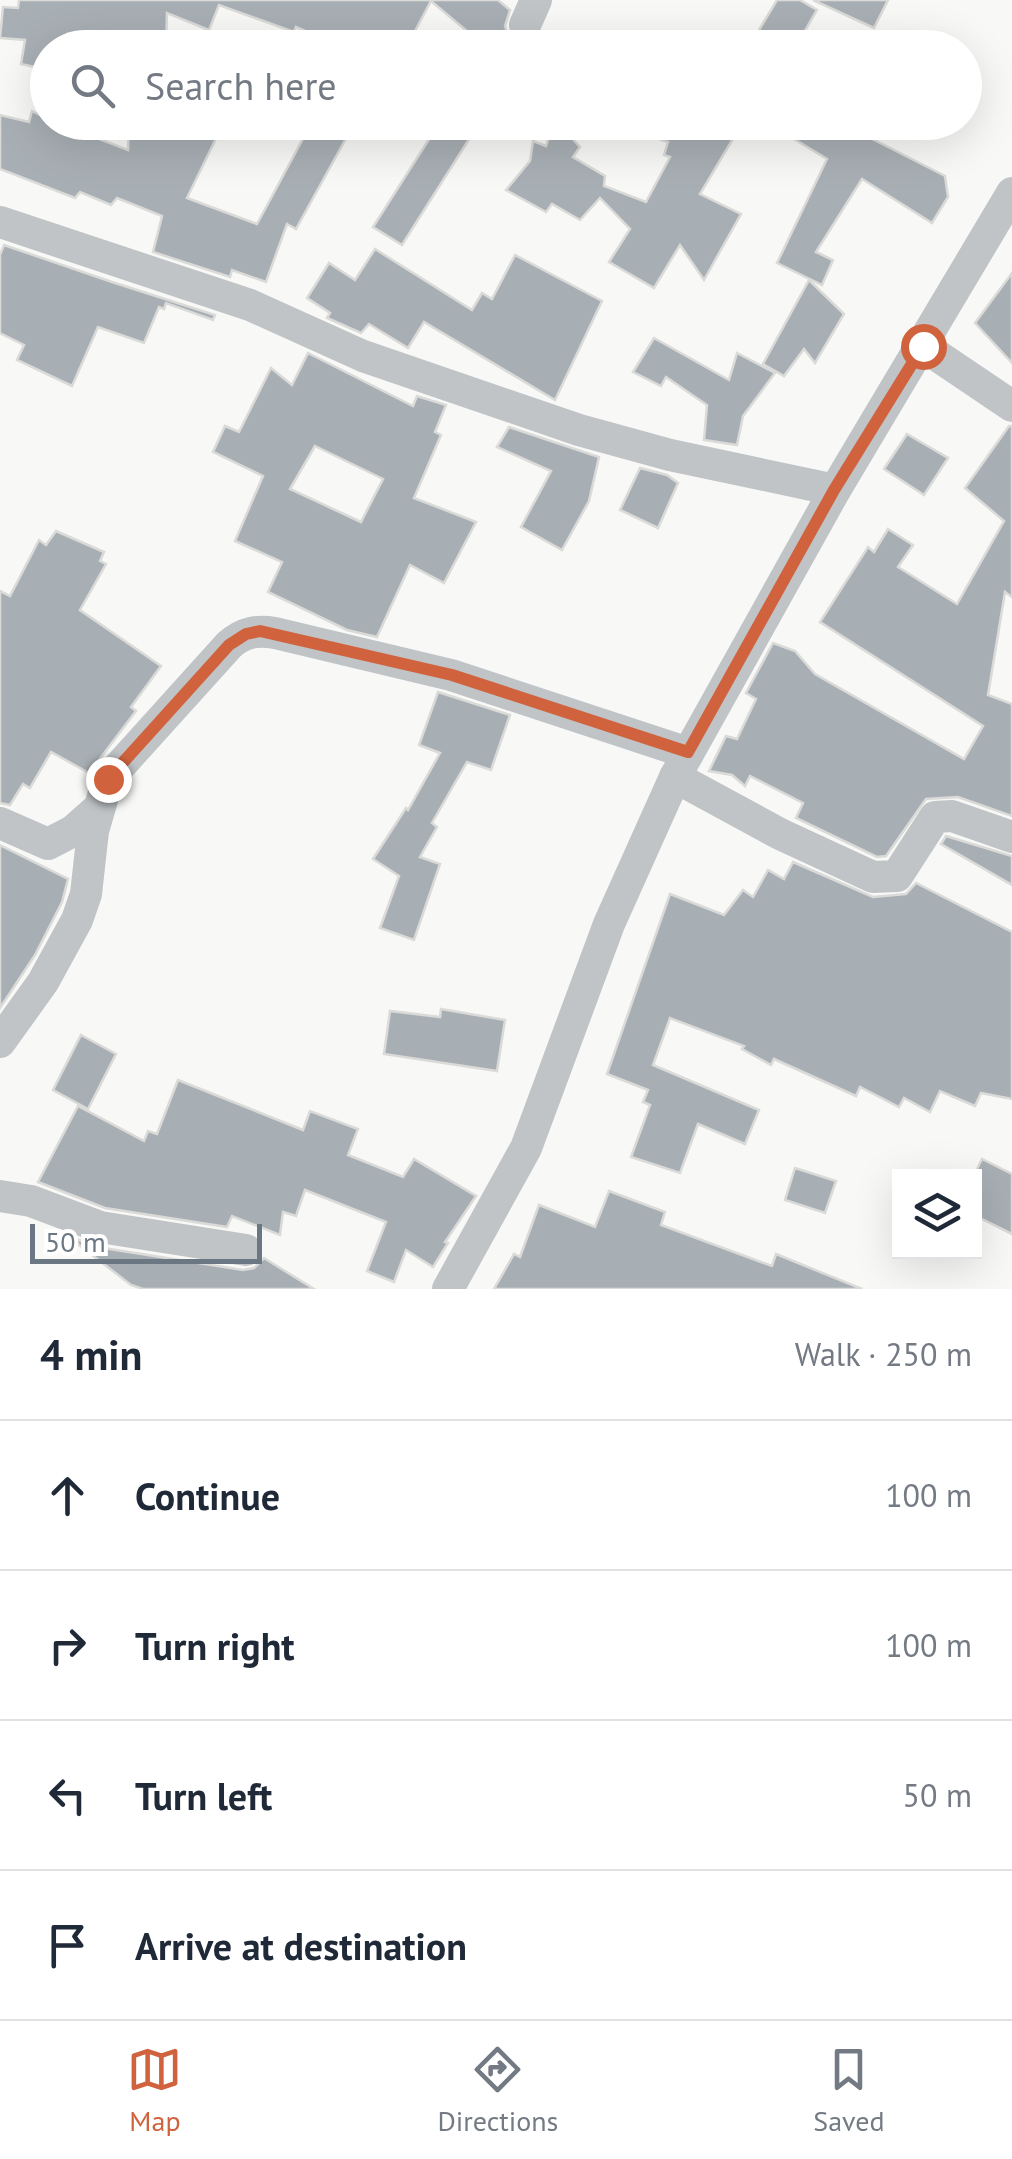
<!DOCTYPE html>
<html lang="en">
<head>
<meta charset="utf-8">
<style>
  :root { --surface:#fff; --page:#f6f6f7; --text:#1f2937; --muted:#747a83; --line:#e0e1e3; --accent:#d0633e }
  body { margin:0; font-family:"PT Sans",sans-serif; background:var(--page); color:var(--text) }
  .controls { position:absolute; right:30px; bottom:30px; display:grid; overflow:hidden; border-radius:0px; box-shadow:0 10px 40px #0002 }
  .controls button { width:90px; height:90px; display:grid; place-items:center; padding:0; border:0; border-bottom:2px solid var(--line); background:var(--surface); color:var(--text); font:50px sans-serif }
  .scale { position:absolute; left:30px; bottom:25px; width:232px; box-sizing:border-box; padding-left:10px; border:5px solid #6b7883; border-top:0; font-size:28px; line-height:35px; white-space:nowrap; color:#6b7883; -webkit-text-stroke:8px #fff; paint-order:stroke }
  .stop { position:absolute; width:30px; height:30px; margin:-22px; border:8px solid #d0633e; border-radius:50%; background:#fff }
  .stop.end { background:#d0633e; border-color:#fff; box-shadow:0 2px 10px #0008 }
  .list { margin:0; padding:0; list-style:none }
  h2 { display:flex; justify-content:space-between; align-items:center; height:130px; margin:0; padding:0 40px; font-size:42px }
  h2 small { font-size:32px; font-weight:400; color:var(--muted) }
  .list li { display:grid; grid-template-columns:65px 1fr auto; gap:30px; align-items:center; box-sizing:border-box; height:150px; padding:0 40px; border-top:2px solid var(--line) }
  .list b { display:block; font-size:38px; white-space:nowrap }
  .list em { font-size:32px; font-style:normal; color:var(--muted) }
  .icon { flex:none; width:55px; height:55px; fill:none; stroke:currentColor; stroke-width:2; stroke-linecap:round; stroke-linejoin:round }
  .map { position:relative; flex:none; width:1012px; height:1289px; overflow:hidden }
  .search { position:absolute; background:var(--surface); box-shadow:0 10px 40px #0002; left:30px; right:30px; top:30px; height:110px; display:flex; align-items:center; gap:25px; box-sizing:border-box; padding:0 35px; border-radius:55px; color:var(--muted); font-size:38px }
  .sheet { height:730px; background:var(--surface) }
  nav { display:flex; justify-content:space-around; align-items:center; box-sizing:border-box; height:140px; border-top:2px solid var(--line); background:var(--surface); font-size:28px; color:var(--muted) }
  nav a { display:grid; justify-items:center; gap:5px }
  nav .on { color:var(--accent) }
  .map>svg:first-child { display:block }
  .building { fill:#a8afb4; stroke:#dadad8; stroke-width:2.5; fill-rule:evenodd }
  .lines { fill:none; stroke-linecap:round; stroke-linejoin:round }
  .minor { stroke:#c0c4c7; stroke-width:32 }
  .route { stroke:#d0633e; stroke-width:12 }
</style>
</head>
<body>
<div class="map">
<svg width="1012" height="1289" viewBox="0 0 1012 1289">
  <rect width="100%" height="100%" fill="#f8f8f6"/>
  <g class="building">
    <path d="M 19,0 L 498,0 L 510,10 L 505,26 L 507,32 L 494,48 L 487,48 L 431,1 L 406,48 L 344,48 L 296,27 L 294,32 L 219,5 L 209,30 L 167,13 L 166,48 L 48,48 L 48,70 L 21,64 L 25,40 L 0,38 L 3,7 L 18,8 Z"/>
    <path d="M 777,0 L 800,0 L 817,10 L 795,48 L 789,48 L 759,30 Z"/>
    <path d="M 813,0 L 888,0 L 874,28 Z"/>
    <path d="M 32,111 L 48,119 L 48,122 L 55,122 L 128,150 L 129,122 L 224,122 L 187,198 L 257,224 L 312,122 L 355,122 L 296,229 L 287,224 L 266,282 L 232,270 L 230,277 L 153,252 L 162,216 L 117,198 L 111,205 L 80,192 L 75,198 L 0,169 L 0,115 L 29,122 Z"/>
    <path d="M 440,122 L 480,122 L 402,245 L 373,227 Z"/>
    <path d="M 623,122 L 743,122 L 700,194 L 741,214 L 704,280 L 680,245 L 654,288 L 609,262 L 630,229 L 600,198 L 580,220 L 552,204 L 546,212 L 506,190 L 530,161 L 533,141 L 546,146 L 551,130 L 572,138 L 580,147 L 573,157 L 605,176 L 604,186 L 646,202 L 670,157 L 664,155 L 668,142 L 623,127 Z"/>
    <path d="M 766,122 L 839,122 L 945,176 L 948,197 L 932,223 L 862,179 L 816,252 L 833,260 L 822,285 L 777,263 L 827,159 Z"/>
    <path d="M 4,245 L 112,282 L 215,315 L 213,320 L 166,303 L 164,309 L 159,307 L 144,343 L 98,327 L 72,386 L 17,360 L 24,345 L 0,333 L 0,255 Z"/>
    <path d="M 375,249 L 472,310 L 482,293 L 492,299 L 515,255 L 602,301 L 555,400 L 424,322 L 408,348 L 369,324 L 361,333 L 327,318 L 330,313 L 307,298 L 329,263 L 355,280 Z"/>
    <path d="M 1012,273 L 1012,363 L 975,323 Z"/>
    <path d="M 809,280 L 844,314 L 815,363 L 804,349 L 784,376 L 763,364 Z"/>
    <path d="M 654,338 L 729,380 L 737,353 L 775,373 L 743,416 L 737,445 L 704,440 L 707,405 L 666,377 L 661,386 L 633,372 Z"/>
    <path d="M 308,353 L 413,406 L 417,396 L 446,405 L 435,432 L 441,435 L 414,498 L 476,522 L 444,583 L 410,565 L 377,637 L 347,630 L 268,592 L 282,562 L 235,541 L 263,476 L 213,452 L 225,426 L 239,432 L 271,368 L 292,385 ZM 315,446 L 383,479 L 361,522 L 290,489 Z"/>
    <path d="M 1009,426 L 1012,426 L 1012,597 L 1005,592 L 988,695 L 1012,704 L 1012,816 L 958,797 L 926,799 L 886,856 L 877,857 L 796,818 L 803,803 L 750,776 L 745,786 L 732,775 L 709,771 L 726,736 L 737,739 L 756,699 L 746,693 L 773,643 L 795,651 L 815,674 L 964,759 L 983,726 L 820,622 L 868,547 L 874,552 L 888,529 L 913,545 L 898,567 L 957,604 L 1004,521 L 965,488 Z"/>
    <path d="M 509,427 L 599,457 L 589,501 L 562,550 L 521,527 L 551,471 L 497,447 Z"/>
    <path d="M 907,434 L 948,458 L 924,495 L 884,469 Z"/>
    <path d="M 640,468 L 667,475 L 678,483 L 658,528 L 620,510 Z"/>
    <path d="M 56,531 L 104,552 L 100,561 L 106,564 L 80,610 L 161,666 L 131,707 L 136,711 L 89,773 L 51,752 L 30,788 L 23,784 L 10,805 L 0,803 L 0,591 L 10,596 L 39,540 L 46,545 Z"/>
    <path d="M 438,692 L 510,715 L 491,770 L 467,762 L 432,823 L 437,827 L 420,857 L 440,864 L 414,940 L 380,928 L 399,876 L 373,859 L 406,808 L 408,810 L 440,753 L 419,745 Z"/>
    <path d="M 946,836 L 1012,856 L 1012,885 L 941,844 Z"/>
    <path d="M 0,845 L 68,879 L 62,902 L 35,955 L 0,1008 Z"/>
    <path d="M 793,862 L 873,897 L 906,894 L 916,883 L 1012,932 L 1012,1099 L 981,1093 L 975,1106 L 940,1091 L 930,1112 L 904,1098 L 899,1107 L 860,1087 L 856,1096 L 774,1059 L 771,1065 L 742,1049 L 744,1046 L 670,1018 L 653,1065 L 759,1110 L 745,1144 L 698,1124 L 680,1173 L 631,1157 L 650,1105 L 643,1102 L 648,1090 L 607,1074 L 670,894 L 724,915 L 743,890 L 753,897 L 768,870 L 784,879 Z"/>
    <path d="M 441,1009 L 505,1020 L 497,1071 L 384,1054 L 390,1011 L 440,1017 Z"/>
    <path d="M 81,1035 L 116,1054 L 88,1109 L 53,1090 Z"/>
    <path d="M 178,1080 L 303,1130 L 310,1111 L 358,1129 L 348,1155 L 403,1177 L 414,1159 L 476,1196 L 445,1242 L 448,1243 L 433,1267 L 406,1250 L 394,1282 L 367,1271 L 386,1222 L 305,1190 L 296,1216 L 283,1212 L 280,1235 L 232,1216 L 227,1227 L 105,1208 L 38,1182 L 78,1106 L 144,1141 L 148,1131 L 157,1134 Z"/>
    <path d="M 982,1159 L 1012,1174 L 1012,1234 L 974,1215 L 974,1175 Z"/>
    <path d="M 795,1168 L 836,1181 L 825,1213 L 785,1200 Z"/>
    <path d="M 609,1191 L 665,1212 L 661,1225 L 772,1266 L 776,1254 L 862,1289 L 494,1289 L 514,1254 L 520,1257 L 539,1205 L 595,1227 Z"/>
    <path d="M 66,1235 L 97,1247 L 243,1270 L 254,1268 L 264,1258 L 314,1289 L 143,1289 L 131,1285 Z"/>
  </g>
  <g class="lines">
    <g class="minor">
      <path d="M 525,25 L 536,0"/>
      <path d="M 0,222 L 250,305 L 363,356 L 579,430 L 670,455 L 835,490"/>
      <path d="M 923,346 L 1012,406"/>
      <path d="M 675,777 L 780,834 L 873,877 L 897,876 L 935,817 L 952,816 L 1012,837"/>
      <path d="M 0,823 L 48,844 L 73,831 L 99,808"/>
      <path d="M 0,1042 L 43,982 L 77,920 L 86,894 L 93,831 L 108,779 L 229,645 C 243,632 257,630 275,633 L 451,675 L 688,753"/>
      <path d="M 0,1196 L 31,1201 L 100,1227 L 246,1250"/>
      <path d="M 448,1289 L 526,1148 L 609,924 L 675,777 L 835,490 L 1012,193"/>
    </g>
  </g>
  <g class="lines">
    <path class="route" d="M 108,779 L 229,645 L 246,634 L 260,631 L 452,675 L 688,752 L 834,490 L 923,346"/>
  </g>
</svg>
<div class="controls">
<button><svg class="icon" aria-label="layers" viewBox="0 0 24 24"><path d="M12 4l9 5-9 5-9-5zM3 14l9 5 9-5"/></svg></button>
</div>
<div class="scale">50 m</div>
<div class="stop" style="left:923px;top:346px"></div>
<div class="stop end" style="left:108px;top:779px"></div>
<div class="search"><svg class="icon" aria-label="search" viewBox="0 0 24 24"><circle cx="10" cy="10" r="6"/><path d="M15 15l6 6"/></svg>Search here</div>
</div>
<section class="sheet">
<h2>4 min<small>Walk · 250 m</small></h2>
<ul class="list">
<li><svg class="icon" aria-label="ahead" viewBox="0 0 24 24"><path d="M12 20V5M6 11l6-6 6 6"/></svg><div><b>Continue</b></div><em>100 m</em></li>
<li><svg class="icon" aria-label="right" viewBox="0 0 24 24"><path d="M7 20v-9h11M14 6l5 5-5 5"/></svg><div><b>Turn right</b></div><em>100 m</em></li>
<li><svg class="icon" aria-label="left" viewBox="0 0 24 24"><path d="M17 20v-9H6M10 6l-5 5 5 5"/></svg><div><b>Turn left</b></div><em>50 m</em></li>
<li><svg class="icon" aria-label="arrive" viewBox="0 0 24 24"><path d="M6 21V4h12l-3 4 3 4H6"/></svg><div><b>Arrive at destination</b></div></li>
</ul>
</section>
<nav>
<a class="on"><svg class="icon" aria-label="map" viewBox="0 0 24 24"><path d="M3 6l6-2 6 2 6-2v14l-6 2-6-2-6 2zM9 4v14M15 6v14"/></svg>Map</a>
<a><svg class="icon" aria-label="directions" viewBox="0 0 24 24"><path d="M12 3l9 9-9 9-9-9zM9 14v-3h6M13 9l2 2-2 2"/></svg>Directions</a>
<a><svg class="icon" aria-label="saved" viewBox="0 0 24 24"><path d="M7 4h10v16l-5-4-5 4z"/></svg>Saved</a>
</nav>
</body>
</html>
